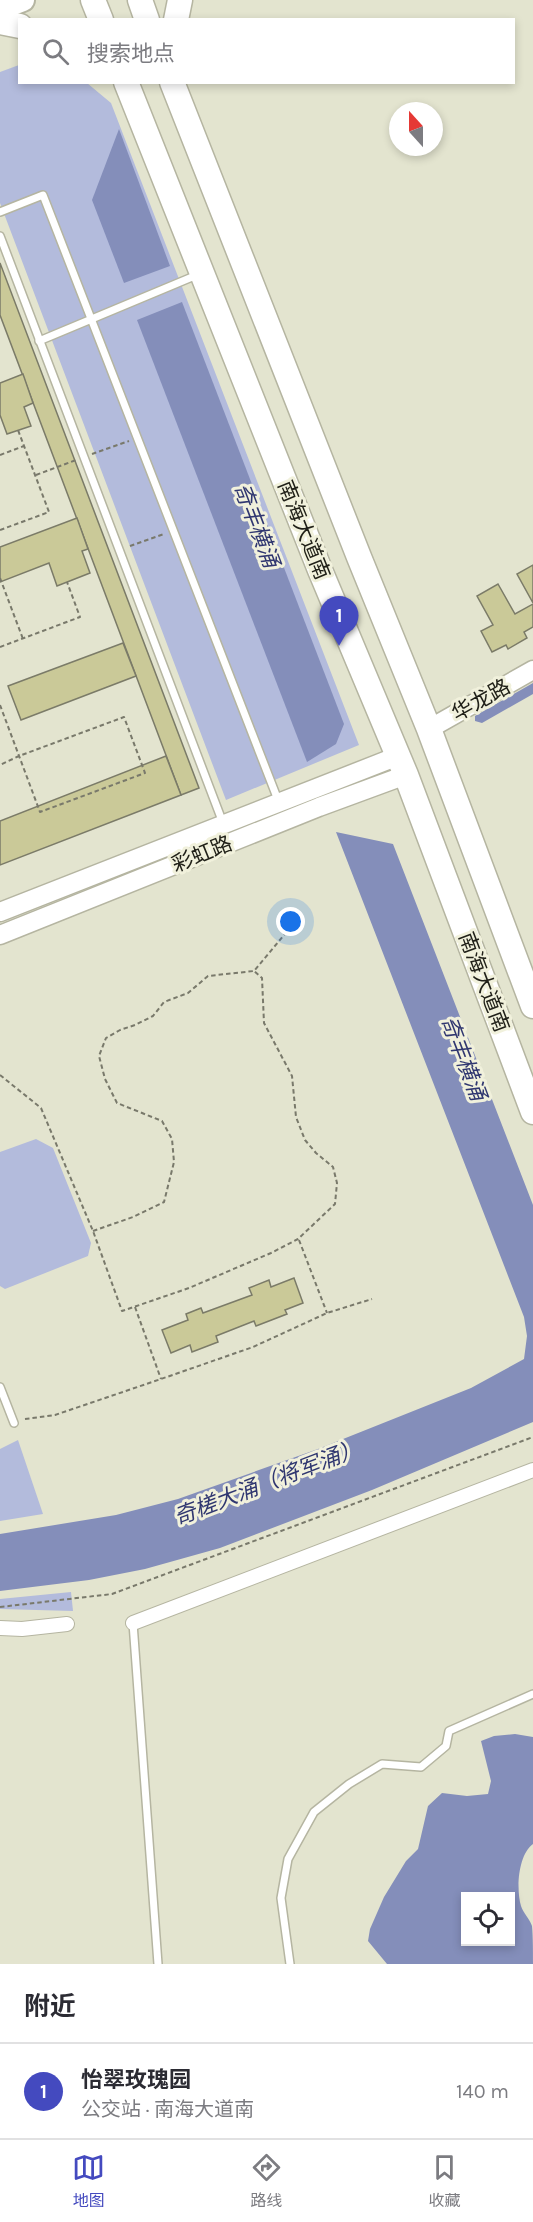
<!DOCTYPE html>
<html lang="zh">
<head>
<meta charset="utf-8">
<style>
  :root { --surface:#fff; --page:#f2f2f3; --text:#2b2b33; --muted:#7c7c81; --line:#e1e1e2; --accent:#444abf }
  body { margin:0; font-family:Karla,"Noto Sans SC",sans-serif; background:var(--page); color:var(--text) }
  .controls { position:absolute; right:18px; bottom:18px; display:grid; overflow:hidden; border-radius:0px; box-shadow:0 3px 9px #0003 }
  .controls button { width:54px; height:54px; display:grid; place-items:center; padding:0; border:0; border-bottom:2px solid var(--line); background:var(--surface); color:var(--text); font:30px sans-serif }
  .compass { position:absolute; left:389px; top:102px; width:54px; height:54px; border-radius:50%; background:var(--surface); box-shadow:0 3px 9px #0003; rotate:339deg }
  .you { position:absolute; left:291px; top:922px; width:21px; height:21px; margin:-15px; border:4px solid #fff; border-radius:50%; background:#1a73e8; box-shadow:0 0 0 9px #1a73e833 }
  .badge { display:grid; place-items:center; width:39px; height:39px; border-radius:50%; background:var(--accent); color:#fff; font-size:20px; font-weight:700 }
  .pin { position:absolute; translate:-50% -50px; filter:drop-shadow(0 2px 3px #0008) }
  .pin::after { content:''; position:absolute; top:32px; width:21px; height:18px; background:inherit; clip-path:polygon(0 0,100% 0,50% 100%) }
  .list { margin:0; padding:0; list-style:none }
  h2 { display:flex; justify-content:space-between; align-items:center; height:78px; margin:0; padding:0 24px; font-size:26px }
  h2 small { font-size:20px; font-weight:400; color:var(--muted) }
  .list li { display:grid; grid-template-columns:39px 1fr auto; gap:18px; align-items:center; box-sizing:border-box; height:96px; padding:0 24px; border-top:2px solid var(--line) }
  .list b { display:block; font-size:22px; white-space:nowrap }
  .list p { margin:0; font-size:20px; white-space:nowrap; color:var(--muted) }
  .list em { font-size:20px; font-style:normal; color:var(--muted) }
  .icon { flex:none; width:33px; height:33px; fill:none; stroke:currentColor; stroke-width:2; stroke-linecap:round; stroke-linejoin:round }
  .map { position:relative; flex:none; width:533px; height:1964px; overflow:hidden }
  .search { position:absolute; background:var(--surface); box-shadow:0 3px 9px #0003; left:18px; right:18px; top:18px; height:66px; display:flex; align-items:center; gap:15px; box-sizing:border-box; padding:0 21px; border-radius:0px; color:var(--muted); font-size:22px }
  .sheet { height:174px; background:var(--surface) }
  nav { display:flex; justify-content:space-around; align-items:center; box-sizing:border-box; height:84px; border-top:2px solid var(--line); background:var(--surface); font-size:16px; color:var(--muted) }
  nav a { display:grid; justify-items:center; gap:3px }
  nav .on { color:var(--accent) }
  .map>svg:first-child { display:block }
  .green { fill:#b3bbdc }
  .water { fill:#848eba; fill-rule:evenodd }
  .building { fill:#cac998; stroke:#7b7b68; stroke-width:1.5 }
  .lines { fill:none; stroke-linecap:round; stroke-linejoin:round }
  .service-casing { stroke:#b5b5a1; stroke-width:10 }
  .minor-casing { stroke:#b5b5a1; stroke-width:16 }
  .tertiary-casing { stroke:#b5b5a1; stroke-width:21 }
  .primary-casing { stroke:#b5b5a1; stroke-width:26 }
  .trunk-casing { stroke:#b5b5a1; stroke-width:27 }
  .path { stroke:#79796b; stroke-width:2; stroke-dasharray:4.5 3; stroke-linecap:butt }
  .service { stroke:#fff; stroke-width:7 }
  .minor { stroke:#fff; stroke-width:14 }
  .tertiary { stroke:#fff; stroke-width:18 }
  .primary { stroke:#fff; stroke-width:22 }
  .trunk { stroke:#fff; stroke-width:24 }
  .labels { text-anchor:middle; stroke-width:6; stroke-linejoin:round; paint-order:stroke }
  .street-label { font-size:21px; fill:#212119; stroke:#f1f1dc }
  .water-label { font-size:22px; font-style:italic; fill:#303770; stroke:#f1f1dc }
</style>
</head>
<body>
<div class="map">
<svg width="533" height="1964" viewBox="0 0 533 1964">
  <rect width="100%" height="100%" fill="#e3e4cf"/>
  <g class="green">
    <path d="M 19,65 L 20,82 L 87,83 L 111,103 L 359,745 L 226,800 L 0,203 L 0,72 Z"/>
    <path d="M 36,1139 L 53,1148 L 91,1243 L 88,1256 L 5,1289 L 0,1286 L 0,1152 Z"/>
    <path d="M 18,1440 L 43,1514 L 0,1521 L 0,1449 Z"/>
    <path d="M 71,1592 L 73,1611 L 0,1609 L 0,1599 Z"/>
  </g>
  <g class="water">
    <path d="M 119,129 L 170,266 L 124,283 L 92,200 Z"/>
    <path d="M 182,302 L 344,724 L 336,744 L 307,762 L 137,320 Z"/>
    <path d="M 533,683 L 533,694 L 482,723 L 475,721 L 475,716 Z"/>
    <path d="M 336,832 L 393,844 L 533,1205 L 533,1422 L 372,1490 L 220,1548 L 145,1569 L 89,1580 L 0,1591 L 0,1534 L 116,1515 L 178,1499 L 318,1449 L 471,1388 L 524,1359 L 527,1336 L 524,1317 Z"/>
    <path d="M 515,1734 L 533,1737 L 533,1844 C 518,1855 516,1889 521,1906 C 523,1913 530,1919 532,1926 C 533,1937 533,1953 533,1964 L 387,1964 L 368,1941 L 370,1929 L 384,1897 L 406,1861 L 418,1849 L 428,1806 L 442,1793 L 467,1796 L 488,1794 L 491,1781 L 481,1741 L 494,1736 ZM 466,1896 L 510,1896 L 510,1942 L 466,1942 Z"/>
  </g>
  <g class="building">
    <path d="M 0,263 L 199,788 L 181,795 L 0,315 Z"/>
    <path d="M 23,374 L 33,403 L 24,407 L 31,426 L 7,434 L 0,415 L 0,383 Z"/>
    <path d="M 77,518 L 88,549 L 82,551 L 90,573 L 57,586 L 49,563 L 0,582 L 0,547 Z"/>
    <path d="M 533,565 L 533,603 L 517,574 Z"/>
    <path d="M 498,584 L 515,614 L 533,604 L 533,627 L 524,632 L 527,638 L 508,649 L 506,645 L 492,652 L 481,631 L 493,625 L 477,596 Z"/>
    <path d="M 123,643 L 136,676 L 21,720 L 8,686 Z"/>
    <path d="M 166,756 L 181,795 L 0,865 L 0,821 Z"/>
    <path d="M 294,1278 L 303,1303 L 285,1310 L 287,1314 L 256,1326 L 254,1321 L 216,1336 L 218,1342 L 192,1352 L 190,1345 L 171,1353 L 162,1330 L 188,1320 L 186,1314 L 201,1308 L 203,1313 L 252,1295 L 249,1288 L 269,1280 L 271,1287 Z"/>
  </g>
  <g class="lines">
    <g class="service-casing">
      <g id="service">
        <path d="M 0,212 L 43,195 L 278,800"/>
        <path d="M 0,236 L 223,823"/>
        <path d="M 39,341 L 197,275"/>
        <path d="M 0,1387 L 14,1423"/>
        <path d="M 133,1623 L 158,1964"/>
        <path d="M 290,1964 L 281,1898 L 288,1859 L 314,1812 L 349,1784 L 382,1764 L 421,1767 L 446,1746 L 449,1731 L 533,1694"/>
      </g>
    </g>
    <g class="minor-casing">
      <g id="minor">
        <path d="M 133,1623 L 533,1470"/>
        <path d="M 0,1628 L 22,1629 L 67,1624"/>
      </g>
    </g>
    <g class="tertiary-casing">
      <g id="tertiary">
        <path d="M 429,729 L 533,670"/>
        <path d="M 0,912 L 398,756"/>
        <path d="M 0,935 L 319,807 L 406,775"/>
      </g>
    </g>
    <g class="primary-casing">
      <path id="primary" d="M 0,9 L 23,0"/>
    </g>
    <g class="trunk-casing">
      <g id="trunk">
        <path d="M 93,0 L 101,20"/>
        <path d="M 140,0 L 147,20"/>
        <path d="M 176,20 L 180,0"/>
        <path d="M 0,22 L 20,26"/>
        <path d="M 126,82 L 320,570 L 406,775 L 533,1112"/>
        <path d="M 172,82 L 359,557 L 429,729 L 533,1006"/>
      </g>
    </g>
    <g class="path">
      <path d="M 92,454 L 129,441"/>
      <path d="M 0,455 L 24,446"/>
      <path d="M 36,475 L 76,460"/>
      <path d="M 0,530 L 49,512 L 18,430"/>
      <path d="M 130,546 L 164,534"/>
      <path d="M 0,578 L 23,639"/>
      <path d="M 0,647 L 80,617 L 67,582"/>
      <path d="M 0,705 L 40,812 L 145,773 L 124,717 L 19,756 L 0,765"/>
      <path d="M 0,1075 L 41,1108 L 93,1231 L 122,1311 L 189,1288 L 271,1253 L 298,1239 L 335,1204 L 337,1183 L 333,1167 L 316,1153 L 305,1140 L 296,1117 L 292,1076 L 264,1023 L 262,978 L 254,971"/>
      <path d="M 93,1231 L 133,1217 L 164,1202 L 174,1162 L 172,1139 L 162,1121 L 117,1103 L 105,1079 L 99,1056 L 106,1038 L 120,1030 L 135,1025 L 153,1016 L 164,1002 L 188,993 L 208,976 L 254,971 L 289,929"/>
      <path d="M 299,1240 L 327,1313"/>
      <path d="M 135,1307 L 161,1379"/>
      <path d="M 25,1419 L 55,1415 L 161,1379 L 253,1347 L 327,1313 L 372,1299"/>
      <path d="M 0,1607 L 112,1594 L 533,1437"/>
    </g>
    <use href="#service" class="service"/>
    <use href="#minor" class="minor"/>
    <use href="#tertiary" class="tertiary"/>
    <use href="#primary" class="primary"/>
    <use href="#trunk" class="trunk"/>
  </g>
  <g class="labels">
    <g class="street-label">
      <text transform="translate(304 530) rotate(68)" y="7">南海大道南</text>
      <text transform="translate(481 700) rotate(-29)" y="7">华龙路</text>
      <text transform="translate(202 854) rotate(-22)" y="7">彩虹路</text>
      <text transform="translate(484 982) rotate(69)" y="7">南海大道南</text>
    </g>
    <g class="water-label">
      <text transform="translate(257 525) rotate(69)" y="8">奇丰横涌</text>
      <text transform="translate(464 1058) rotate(69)" y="8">奇丰横涌</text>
      <text transform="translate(267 1482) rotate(-21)" y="8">奇槎大涌（将军涌）</text>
    </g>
  </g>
</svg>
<div class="controls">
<button><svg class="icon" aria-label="locate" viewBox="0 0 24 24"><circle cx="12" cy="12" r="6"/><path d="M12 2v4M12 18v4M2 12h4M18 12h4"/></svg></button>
</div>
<svg class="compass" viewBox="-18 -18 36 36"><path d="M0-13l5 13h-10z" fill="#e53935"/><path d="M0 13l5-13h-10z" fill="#7c7c81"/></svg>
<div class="you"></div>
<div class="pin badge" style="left:339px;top:646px">1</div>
<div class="search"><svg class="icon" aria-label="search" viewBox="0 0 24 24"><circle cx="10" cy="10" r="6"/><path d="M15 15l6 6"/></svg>搜索地点</div>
</div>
<section class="sheet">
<h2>附近<small></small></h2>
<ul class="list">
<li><span class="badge">1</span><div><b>怡翠玫瑰园</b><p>公交站 · 南海大道南</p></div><em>140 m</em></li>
</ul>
</section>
<nav>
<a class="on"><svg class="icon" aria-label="map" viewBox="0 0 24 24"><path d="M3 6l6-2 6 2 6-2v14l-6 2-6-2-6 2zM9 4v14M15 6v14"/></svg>地图</a>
<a><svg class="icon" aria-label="directions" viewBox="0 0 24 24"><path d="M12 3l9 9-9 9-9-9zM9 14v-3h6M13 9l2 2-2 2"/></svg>路线</a>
<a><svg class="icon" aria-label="saved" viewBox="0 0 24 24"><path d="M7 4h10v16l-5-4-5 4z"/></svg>收藏</a>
</nav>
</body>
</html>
